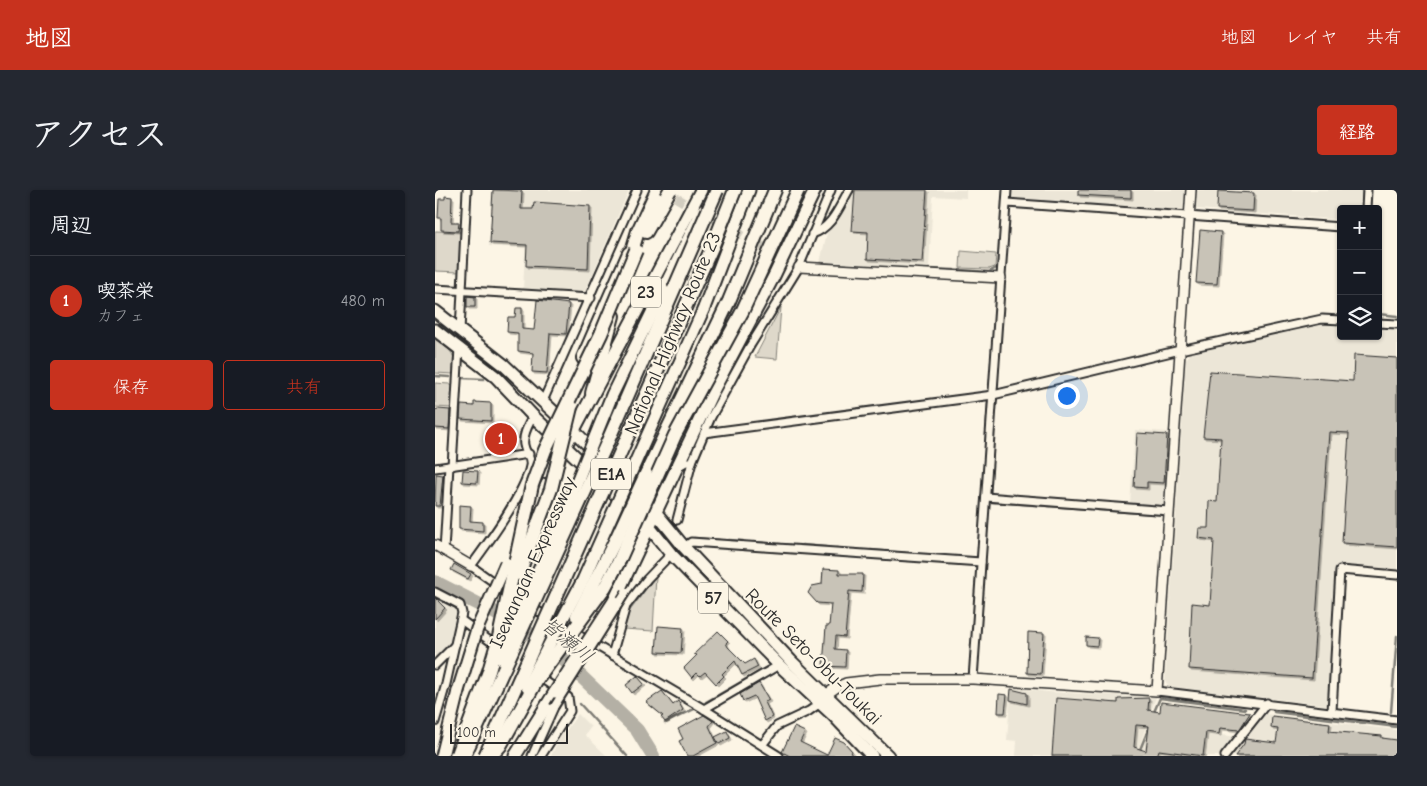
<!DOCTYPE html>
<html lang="ja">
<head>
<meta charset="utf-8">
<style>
  :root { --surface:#171b24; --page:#242831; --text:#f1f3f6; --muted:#9ea1a6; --line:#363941; --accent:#c8321e }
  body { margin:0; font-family:"Comic Neue","Klee One",sans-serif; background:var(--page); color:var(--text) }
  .controls { position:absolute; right:15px; top:15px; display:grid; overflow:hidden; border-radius:5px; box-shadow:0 1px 4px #0004 }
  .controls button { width:45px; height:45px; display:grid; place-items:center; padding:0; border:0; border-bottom:1px solid var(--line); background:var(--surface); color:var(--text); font:25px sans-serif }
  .scale { position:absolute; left:15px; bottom:12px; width:118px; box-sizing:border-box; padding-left:5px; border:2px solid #2b2b2b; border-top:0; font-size:14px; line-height:18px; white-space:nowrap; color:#2b2b2b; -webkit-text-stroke:4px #fcf5e5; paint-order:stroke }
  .you { position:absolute; left:631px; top:205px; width:18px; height:18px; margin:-12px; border:4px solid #fff; border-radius:50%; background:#1a73e8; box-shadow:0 0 0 8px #1a73e833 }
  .badge { display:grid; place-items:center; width:32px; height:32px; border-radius:50%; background:var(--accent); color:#fff; font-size:16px; font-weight:700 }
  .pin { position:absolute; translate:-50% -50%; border:2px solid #fff; box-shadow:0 1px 5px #0006 }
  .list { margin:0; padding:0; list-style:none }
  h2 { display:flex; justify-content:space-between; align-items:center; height:65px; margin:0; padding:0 20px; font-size:21px }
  h2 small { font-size:16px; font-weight:400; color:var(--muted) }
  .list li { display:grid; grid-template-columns:32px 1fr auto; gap:15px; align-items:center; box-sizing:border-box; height:90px; padding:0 20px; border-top:1px solid var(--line) }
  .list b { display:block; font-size:19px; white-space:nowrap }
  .list p { margin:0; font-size:16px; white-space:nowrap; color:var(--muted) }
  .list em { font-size:16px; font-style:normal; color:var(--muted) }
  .actions { display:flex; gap:10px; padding:15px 20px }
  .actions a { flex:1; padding:11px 0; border:1px solid var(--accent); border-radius:5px; text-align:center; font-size:18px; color:var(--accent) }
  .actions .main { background:var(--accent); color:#fff }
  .icon { flex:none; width:28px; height:28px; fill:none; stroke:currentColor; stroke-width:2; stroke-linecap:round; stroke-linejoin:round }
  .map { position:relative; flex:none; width:962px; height:566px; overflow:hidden; border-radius:5px }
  header { display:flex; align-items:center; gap:30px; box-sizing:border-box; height:70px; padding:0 25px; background:var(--accent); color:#fff }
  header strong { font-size:24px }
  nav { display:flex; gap:28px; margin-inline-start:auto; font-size:18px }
  .intro { display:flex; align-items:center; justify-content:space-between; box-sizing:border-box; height:120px; padding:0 30px }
  h1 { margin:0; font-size:35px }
  .button { padding:12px 22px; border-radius:5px; background:var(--accent); color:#fff; font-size:18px; font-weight:700 }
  main { display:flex; gap:30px; padding:0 30px }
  aside { flex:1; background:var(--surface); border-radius:5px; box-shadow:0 1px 4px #0004 }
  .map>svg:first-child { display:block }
  .built { fill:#ece6d7 }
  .green { fill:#ded8ca; stroke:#84827a }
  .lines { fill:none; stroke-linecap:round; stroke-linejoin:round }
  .stream { stroke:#7d7b74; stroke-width:2.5 }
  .river { stroke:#b4b0a5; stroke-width:14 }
  .building { fill:#c8c3b7; stroke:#2b2b2b; fill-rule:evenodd; filter:url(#shadow) }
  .tertiary-tunnel { stroke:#d2cdc0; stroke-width:9; stroke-dasharray:9 4.5; stroke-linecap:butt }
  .minor-casing { stroke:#2b2b2b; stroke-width:11 }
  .tertiary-casing { stroke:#2b2b2b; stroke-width:12 }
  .primary-casing { stroke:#2b2b2b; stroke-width:15 }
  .trunk-casing { stroke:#2b2b2b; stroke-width:15 }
  .motorway-casing { stroke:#2b2b2b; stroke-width:16 }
  .minor { stroke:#fcf5e5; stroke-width:7 }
  .tertiary { stroke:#fcf5e5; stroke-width:9 }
  .primary { stroke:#fcf5e5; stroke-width:11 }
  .trunk { stroke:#fcf5e5; stroke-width:11 }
  .motorway { stroke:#fcf5e5; stroke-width:12 }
  .minor-bridge-casing { stroke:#2b2b2b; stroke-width:11; stroke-linecap:butt }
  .trunk-bridge-casing { stroke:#2b2b2b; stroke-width:15; stroke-linecap:butt }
  .motorway-bridge-casing { stroke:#2b2b2b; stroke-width:16; stroke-linecap:butt }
  .minor-bridge { stroke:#fcf5e5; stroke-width:7 }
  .trunk-bridge { stroke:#fcf5e5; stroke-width:11 }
  .motorway-bridge { stroke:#fcf5e5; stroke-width:12 }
  .labels { text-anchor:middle; stroke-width:4.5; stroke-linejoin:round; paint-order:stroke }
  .shield { fill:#fcf5e5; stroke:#6a6863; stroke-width:1 }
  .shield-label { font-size:18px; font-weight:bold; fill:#2b2b2b }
  .street-label { font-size:19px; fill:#2b2b2b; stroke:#fcf5e5 }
  .water-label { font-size:20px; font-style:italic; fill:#545350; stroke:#fcf5e5 }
</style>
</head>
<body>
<header>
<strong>地図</strong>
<nav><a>地図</a><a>レイヤ</a><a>共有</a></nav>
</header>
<div class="intro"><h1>アクセス</h1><a class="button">経路</a></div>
<main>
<aside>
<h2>周辺<small></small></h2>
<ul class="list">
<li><span class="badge">1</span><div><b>喫茶栄</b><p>カフェ</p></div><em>480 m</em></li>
</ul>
<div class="actions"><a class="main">保存</a><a>共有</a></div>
</aside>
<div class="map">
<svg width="962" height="566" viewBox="0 0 962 566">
  <defs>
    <filter id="shadow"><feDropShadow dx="2" dy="2" stdDeviation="0" flood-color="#0004"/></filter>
  </defs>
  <rect width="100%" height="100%" fill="#fcf5e5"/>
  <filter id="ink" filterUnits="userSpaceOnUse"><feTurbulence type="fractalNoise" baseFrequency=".02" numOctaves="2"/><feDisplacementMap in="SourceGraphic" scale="10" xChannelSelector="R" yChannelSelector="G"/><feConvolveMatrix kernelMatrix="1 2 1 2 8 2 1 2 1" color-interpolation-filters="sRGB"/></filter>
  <g filter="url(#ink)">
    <g class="built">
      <path d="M 57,0 L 194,0 L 149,104 L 88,101 L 90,58 L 54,56 Z"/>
      <path d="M 418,0 L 531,0 L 531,8 L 498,6 L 494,78 L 385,72 L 392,43 Z"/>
      <path d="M 576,0 L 751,0 L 748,21 L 575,8 Z"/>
      <path d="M 762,0 L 927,0 L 925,19 L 906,19 L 906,30 L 763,19 L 761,16 Z"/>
      <path d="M 882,134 L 906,136 L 906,146 L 943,146 L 943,138 L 962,140 L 962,382 L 903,377 L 895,512 L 891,515 L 735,497 L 730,491 L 751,169 L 755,164 Z"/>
      <path d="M 700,240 L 733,242 L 729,314 L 724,317 L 695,315 Z"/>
      <path d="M 0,405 L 23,416 L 16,449 L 11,460 L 0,471 Z"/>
      <path d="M 576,497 L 613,502 L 721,507 L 701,566 L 581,566 L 582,551 L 572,550 Z"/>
      <path d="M 143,524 L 156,537 L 150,545 L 172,566 L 116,566 L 123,551 Z"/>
      <path d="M 830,524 L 962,540 L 962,566 L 794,566 Z"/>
      <path d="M 715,536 L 802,547 L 786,566 L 763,566 L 707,559 Z"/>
    </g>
    <g class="green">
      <path d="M 0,41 L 27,42 L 25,82 L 0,81 Z"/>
      <path d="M 526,61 L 561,64 L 560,77 L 554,79 L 525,78 Z"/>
      <path d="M 346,117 L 342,169 L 320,167 Z"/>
      <path d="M 0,149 C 17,162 21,162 19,184 L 0,183 Z"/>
      <path d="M 0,193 L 14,194 L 19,197 L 18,218 L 0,217 Z"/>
      <path d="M 221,386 L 218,441 L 189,439 L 194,422 Z"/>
    </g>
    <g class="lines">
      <g class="stream">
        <path d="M 578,10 L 746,22"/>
        <path d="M 927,19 L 928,0"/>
        <path d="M 762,23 L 875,31"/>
        <path d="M 385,73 L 412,75"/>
        <path d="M 494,79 L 519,80"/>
        <path d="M 563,79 L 569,1"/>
        <path d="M 525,80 L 554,82 L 563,77"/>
        <path d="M 943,124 L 962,126"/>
        <path d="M 0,186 L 15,187"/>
        <path d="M 26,188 L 49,189"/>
        <path d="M 555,198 L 562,99"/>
        <path d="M 549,281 L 553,212"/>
        <path d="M 556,312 L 655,319"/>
        <path d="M 663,320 L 722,324"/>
        <path d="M 546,322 L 548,289"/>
        <path d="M 259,348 L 285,350"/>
        <path d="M 294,350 L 308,351"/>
        <path d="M 319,352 L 357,355"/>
        <path d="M 367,355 L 391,357"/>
        <path d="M 401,358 L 424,360"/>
        <path d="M 436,360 L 471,363"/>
        <path d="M 481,364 L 501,365"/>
        <path d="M 507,366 L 543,368 L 543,365"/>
        <path d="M 9,412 L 21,418"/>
        <path d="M 271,512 L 332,477"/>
        <path d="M 145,514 L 192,566"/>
        <path d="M 719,522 L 725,508 L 810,519"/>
        <path d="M 839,522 L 962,537"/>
        <path d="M 956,522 L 962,446"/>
        <path d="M 230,533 L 259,519"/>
        <path d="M 704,562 L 715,535"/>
      </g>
      <path class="river" d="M 0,392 L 82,434 L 129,470 L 202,540 L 218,566"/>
    </g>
    <g class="building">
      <path d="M 58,0 L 87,1 L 86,19 L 98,19 L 99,12 L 155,16 L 153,79 L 91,76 L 92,55 L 55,53 Z"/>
      <path d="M 420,0 L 492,0 L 487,72 L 432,69 L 433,42 L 417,41 Z"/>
      <path d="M 643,0 L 696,0 L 696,8 L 643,5 Z"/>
      <path d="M 783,1 L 819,3 L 818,21 L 782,19 Z"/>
      <path d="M 10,6 L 17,7 L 16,32 L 24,32 L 23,41 L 6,40 L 6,28 L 3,28 L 4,9 L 10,9 Z"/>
      <path d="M 765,40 L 786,42 L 782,94 L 761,93 Z"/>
      <path d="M 32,106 L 40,107 L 40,117 L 32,117 Z"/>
      <path d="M 102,110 L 134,114 L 131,144 L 115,143 L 112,183 L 97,182 L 98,163 L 83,161 L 83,143 L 72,142 L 73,127 L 80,127 L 81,118 L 87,118 L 87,139 L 99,140 Z"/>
      <path d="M 919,165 L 962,168 L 962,357 L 907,353 L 914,243 L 894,242 L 877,488 L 754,479 L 757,413 L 775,415 L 779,350 L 763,348 L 764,338 L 773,338 L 774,311 L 782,312 L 786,248 L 768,247 L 775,181 L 918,191 Z"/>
      <path d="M 39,212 L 56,213 L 56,231 L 25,229 L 26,215 L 39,216 Z"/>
      <path d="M 3,219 L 15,220 L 14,239 L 0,238 L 0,220 Z"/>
      <path d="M 68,237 L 74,243 L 72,245 L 75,248 L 72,250 L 75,252 L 72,261 L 58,256 L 59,244 Z"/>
      <path d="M 702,243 L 732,245 L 729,293 L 712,292 L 712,298 L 699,297 Z"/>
      <path d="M 28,280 L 43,281 L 42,293 L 27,292 Z"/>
      <path d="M 1,284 L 8,285 L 5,316 L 0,316 Z"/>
      <path d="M 24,315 L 36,316 L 35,331 L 48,332 L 48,341 L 24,339 Z"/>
      <path d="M 19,374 L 36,384 L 33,389 L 16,380 Z"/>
      <path d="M 388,379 L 404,380 L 404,384 L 428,384 L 427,402 L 414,401 L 410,447 L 401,446 L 400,459 L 411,460 L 410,477 L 388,476 L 391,436 L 394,436 L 396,414 L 382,413 L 373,403 L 377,396 L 387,394 Z"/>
      <path d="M 0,408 L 10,418 L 0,429 Z"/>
      <path d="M 223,436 L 248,438 L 246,463 L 221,462 Z"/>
      <path d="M 283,441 L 293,451 L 291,453 L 293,457 L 310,474 L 319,469 L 323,477 L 307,485 L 300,471 L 287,484 L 289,486 L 281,494 L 270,482 L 265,486 L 262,483 L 257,488 L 249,478 L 262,465 L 259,464 Z"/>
      <path d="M 593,442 L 609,443 L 606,484 L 592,483 Z"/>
      <path d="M 651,447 L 663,448 L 662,456 L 651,455 Z"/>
      <path d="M 202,486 L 209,494 L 197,503 L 191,495 Z"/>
      <path d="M 324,493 L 334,510 L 330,512 L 337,527 L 330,531 L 319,506 L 308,511 L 305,504 Z"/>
      <path d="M 576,499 L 592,503 L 592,514 L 575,510 Z"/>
      <path d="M 227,501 L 238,515 L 243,511 L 248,520 L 230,532 L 226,527 L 228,526 L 211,512 Z"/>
      <path d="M 564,504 L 572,505 L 570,523 L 563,523 Z"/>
      <path d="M 621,508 L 683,513 L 683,509 L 714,508 L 713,520 L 725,522 L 726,512 L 815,523 L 804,540 L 785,538 L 784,544 L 771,542 L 768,566 L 724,560 L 722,566 L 617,566 ZM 701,535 L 714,536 L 711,561 L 699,557 Z"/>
      <path d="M 269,525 L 278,531 L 274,536 L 282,553 L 258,566 L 252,566 L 244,551 L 248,549 L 243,539 Z"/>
      <path d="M 837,526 L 895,533 L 894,541 L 947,546 L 947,548 L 962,550 L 962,566 L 800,566 L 809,554 L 810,549 L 841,553 L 843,539 L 836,538 Z"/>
      <path d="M 359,537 L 370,542 L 365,552 L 392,565 L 400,548 L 409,552 L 417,561 L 415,566 L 355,566 L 347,562 Z"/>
      <path d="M 292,541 L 295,548 L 284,554 L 280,547 Z"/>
    </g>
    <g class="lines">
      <path class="tertiary-tunnel" d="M 229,1 L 364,77"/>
      <g class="minor-casing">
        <g id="minor">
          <path d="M 572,13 L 906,37"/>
          <path d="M 931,19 L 932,0"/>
          <path d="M 377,44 C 397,38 404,17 414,0"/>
          <path d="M 0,99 L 156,108"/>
          <path d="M 943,133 L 962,134"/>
          <path d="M 25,141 L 32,0"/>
          <path d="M 108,211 L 202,0"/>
          <path d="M 269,243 L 558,205 L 745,160 L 887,129 L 906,130"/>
          <path d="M 14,276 L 94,264"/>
          <path d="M 17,276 L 24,158"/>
          <path d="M 244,276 L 251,272 L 257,272 L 276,227 L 315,156 L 364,77 L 396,0"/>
          <path d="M 0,278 L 14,276 L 9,361"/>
          <path d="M 551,307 L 734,321"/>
          <path d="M 242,330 L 257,272"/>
          <path d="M 249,357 L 256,352 L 546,372"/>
          <path d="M 0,402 L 25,415 L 27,423 L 11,494 L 0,532"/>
          <path d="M 74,403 L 36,376 C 53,353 90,303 95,276 C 97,267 90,263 89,255 C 87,245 94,234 98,226"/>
          <path d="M 96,417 L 269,519 L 344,566"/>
          <path d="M 26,430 L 62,456"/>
          <path d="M 177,465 L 191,416 L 212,389 L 236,364"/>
          <path d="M 0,475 L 20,455"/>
          <path d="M 103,486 L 133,507 L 135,521 L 106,566"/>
          <path d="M 538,489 L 572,0"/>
          <path d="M 722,501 L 962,530"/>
          <path d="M 269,519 L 344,475"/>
          <path d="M 897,521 L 905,380 L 962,385"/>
          <path d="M 327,555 L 342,536 L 374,521 L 388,511"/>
          <path d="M 97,566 L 119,517"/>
          <path d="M 790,566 L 832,513"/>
        </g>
      </g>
      <g class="tertiary-casing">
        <g id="tertiary">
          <path d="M 364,77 L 566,88"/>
          <path d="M 0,355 L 36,376"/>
          <path d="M 392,504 L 402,497 L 411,493 L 445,489 L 538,489 L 722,501 L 756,0"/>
        </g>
      </g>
      <g class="primary-casing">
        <g id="primary">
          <path d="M 0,121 L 69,175 L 138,240 L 222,324 L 249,357 L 356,471 L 453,566"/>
          <path d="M 0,140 L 61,187 L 98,226 L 215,338 L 236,364 L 344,475 L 399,526 L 437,566"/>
        </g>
      </g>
      <g class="trunk-casing">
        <g id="trunk">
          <path d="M 228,100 L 267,21"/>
          <path d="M 269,118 L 314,0"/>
          <path d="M 129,259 L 266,0"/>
          <path d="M 91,338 L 112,294"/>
          <path d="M 179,411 L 277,203 L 339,86 L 380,0"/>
          <path d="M 7,566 L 23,501"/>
          <path d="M 80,566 L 120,502"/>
        </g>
      </g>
      <g class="motorway-casing">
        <g id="motorway">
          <path d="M 211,42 L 231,7"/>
          <path d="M 194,71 L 203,41 L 222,0"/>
          <path d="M 148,168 L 194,63"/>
          <path d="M 157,203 L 178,126"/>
          <path d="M 267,224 L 273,186"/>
          <path d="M 211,284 L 294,111 L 340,0"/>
        </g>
      </g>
      <use href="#minor" class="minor"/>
      <use href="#tertiary" class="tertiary"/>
      <use href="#primary" class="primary"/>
      <use href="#trunk" class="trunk"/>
      <use href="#motorway" class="motorway"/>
      <g class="minor-bridge-casing">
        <path id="minor-bridge" d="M 119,517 L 191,402"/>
      </g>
      <g class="trunk-bridge-casing">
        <g id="trunk-bridge">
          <path d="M 65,468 L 130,321 L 177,205 L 228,100"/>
          <path d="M 92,497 L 148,390 L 269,118"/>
          <path d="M 23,501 L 42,439 L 71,373"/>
          <path d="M 120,502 L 179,411"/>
        </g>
      </g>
      <g class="motorway-bridge-casing">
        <g id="motorway-bridge">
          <path d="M 231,7 L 235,0"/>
          <path d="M 84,384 L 116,299 L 136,217"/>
          <path d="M 142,426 L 182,347 L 211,284"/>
          <path d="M 77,441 L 81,406"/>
          <path d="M 23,564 L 54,481 L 64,447 L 97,295 L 110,260 L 166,144 L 201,60"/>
          <path d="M 29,566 L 172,253 L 282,0"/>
          <path d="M 50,566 L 278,55 L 300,0"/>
          <path d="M 56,566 L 65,556 L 102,490 L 170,397 L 183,373 L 240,245 L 307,122 L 363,0"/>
        </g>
      </g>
      <use href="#minor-bridge" class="minor-bridge"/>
      <use href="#trunk-bridge" class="trunk-bridge"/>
      <use href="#motorway-bridge" class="motorway-bridge"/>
    </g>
  </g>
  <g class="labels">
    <g class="shield">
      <rect x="196" y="86.5" width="30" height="31" rx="4"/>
      <rect x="156" y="268.5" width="40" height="31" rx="4"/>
      <rect x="263" y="392.5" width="30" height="31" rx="4"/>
    </g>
    <g class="shield-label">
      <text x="211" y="108">23</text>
      <text x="176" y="290">E1A</text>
      <text x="278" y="414">57</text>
    </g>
    <g class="street-label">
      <text transform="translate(237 143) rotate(-67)" y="7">National Highway Route 23</text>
      <text transform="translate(97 372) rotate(-66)" y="7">Isewangan Expressway</text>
      <text transform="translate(379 466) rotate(45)" y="7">Route Seto-Obu-Toukai</text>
    </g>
    <g class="water-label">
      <text transform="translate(133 450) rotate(40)" y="7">皆瀬川</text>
    </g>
  </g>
</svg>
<div class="controls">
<button>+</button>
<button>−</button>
<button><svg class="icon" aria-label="layers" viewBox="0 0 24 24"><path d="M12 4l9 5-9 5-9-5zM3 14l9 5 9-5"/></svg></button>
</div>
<div class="scale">100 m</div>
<div class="you"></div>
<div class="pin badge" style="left:66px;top:249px">1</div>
</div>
</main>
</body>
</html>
